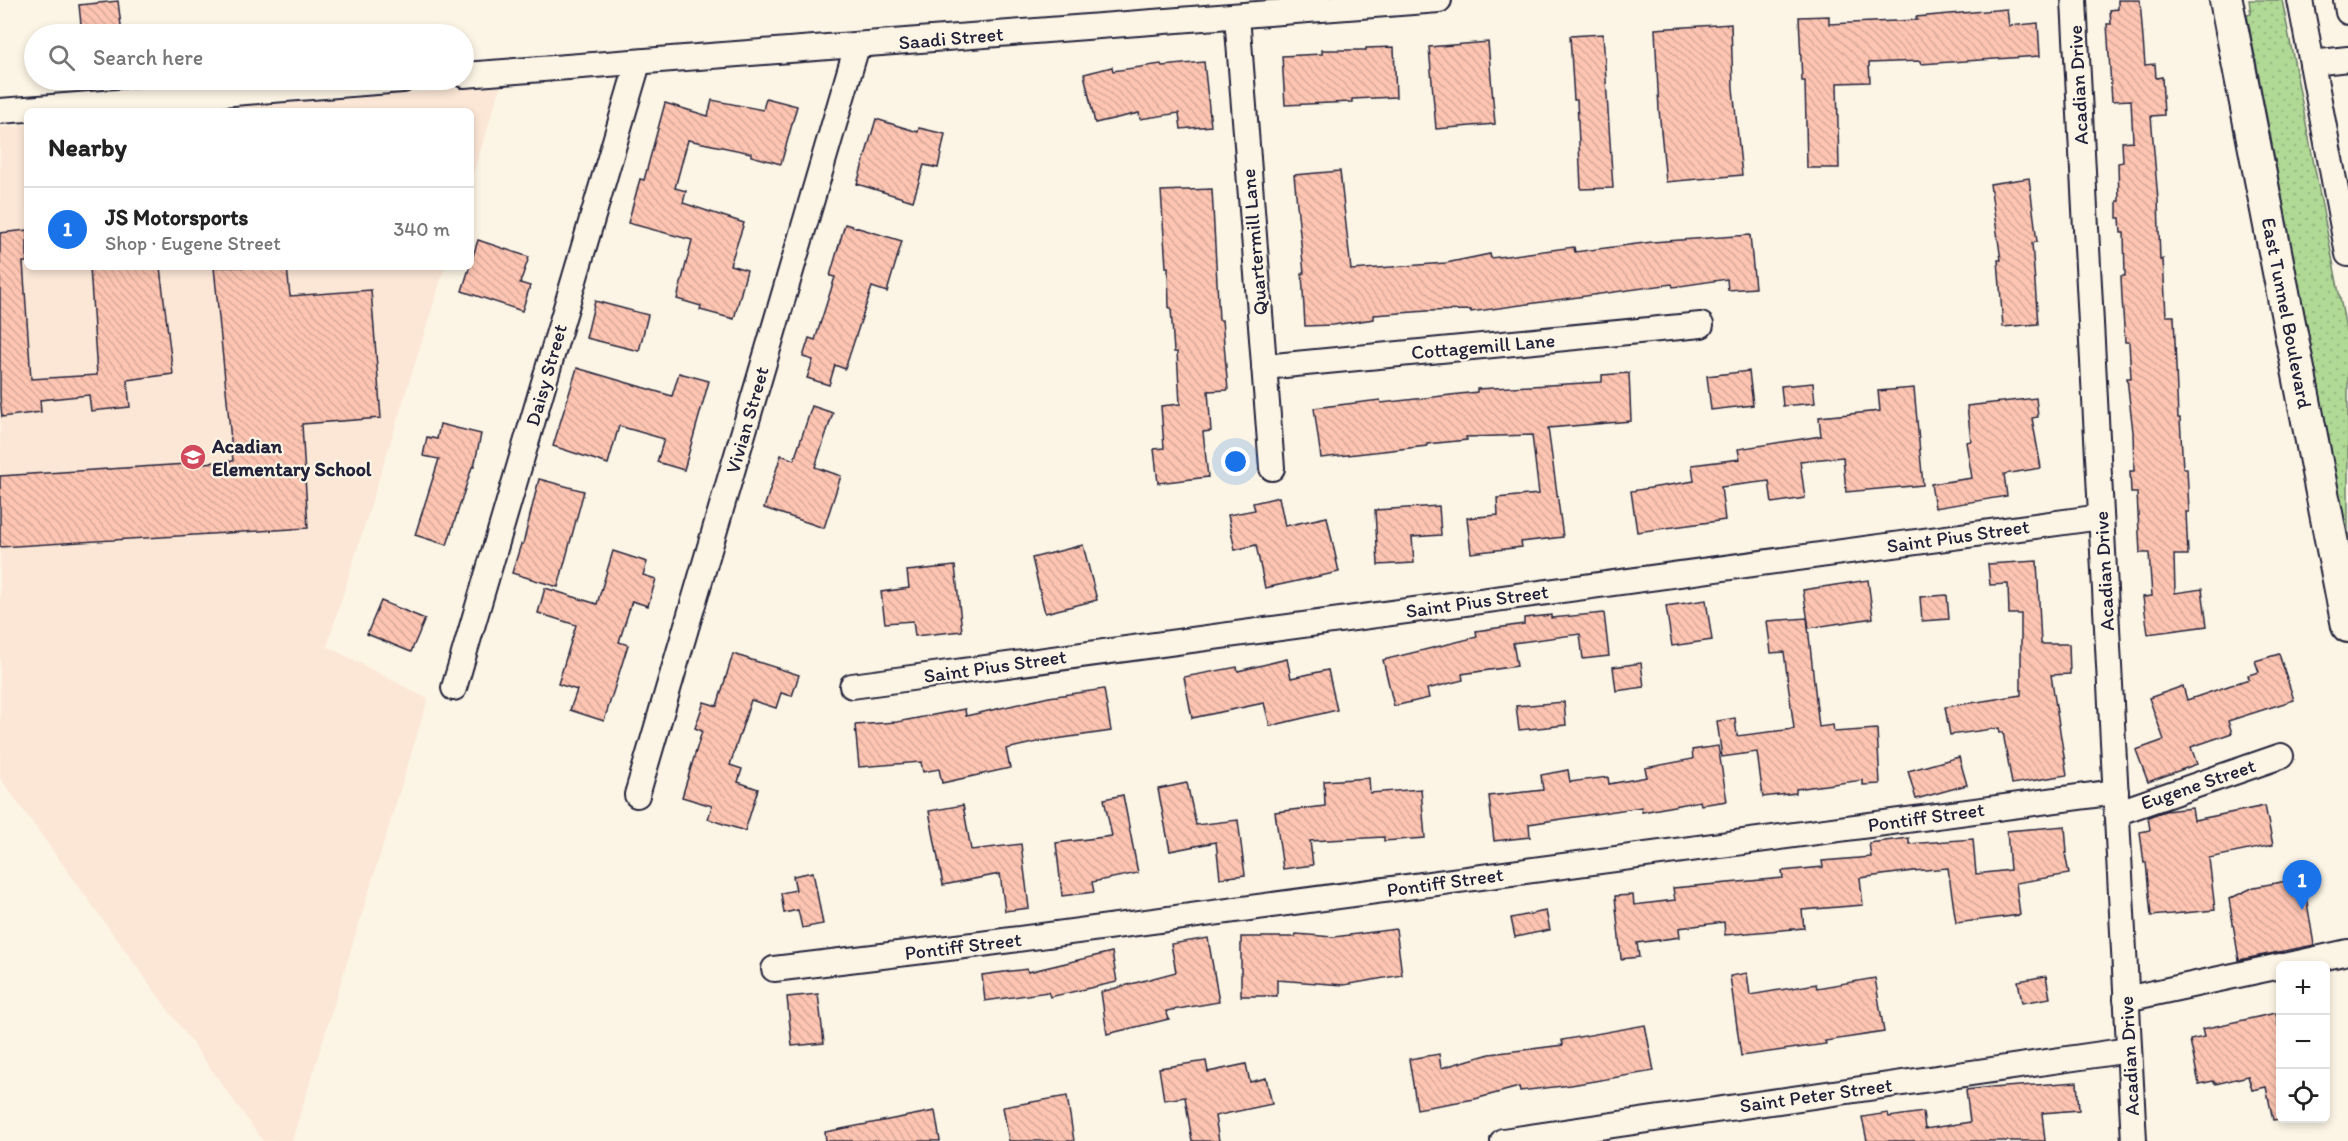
<!DOCTYPE html>
<html lang="en">
<head>
<meta charset="utf-8">
<style>
  :root { --surface:#fff; --page:#f6f6f6; --text:#222; --muted:#767676; --line:#e0e0e0; --accent:#1a73e8 }
  body { margin:0; font-family:Itim,sans-serif; background:var(--page); color:var(--text) }
  .controls { position:absolute; right:18px; bottom:18px; display:grid; overflow:hidden; border-radius:9px; box-shadow:0 3px 9px #0003 }
  .controls button { width:54px; height:54px; display:grid; place-items:center; padding:0; border:0; border-bottom:2px solid var(--line); background:var(--surface); color:var(--text); font:30px sans-serif }
  .you { position:absolute; left:1236px; top:462px; width:21px; height:21px; margin:-15px; border:4px solid #fff; border-radius:50%; background:#1a73e8; box-shadow:0 0 0 9px #1a73e833 }
  .badge { display:grid; place-items:center; width:39px; height:39px; border-radius:50%; background:var(--accent); color:#fff; font-size:20px; font-weight:700 }
  .pin { position:absolute; translate:-50% -50px; filter:drop-shadow(0 2px 3px #0008) }
  .pin::after { content:''; position:absolute; top:32px; width:21px; height:18px; background:inherit; clip-path:polygon(0 0,100% 0,50% 100%) }
  .list { margin:0; padding:0; list-style:none }
  h2 { display:flex; justify-content:space-between; align-items:center; height:78px; margin:0; padding:0 24px; font-size:26px }
  h2 small { font-size:20px; font-weight:400; color:var(--muted) }
  .list li { display:grid; grid-template-columns:39px 1fr auto; gap:18px; align-items:center; box-sizing:border-box; height:84px; padding:0 24px; border-top:2px solid var(--line) }
  .list b { display:block; font-size:22px; white-space:nowrap }
  .list p { margin:0; font-size:20px; white-space:nowrap; color:var(--muted) }
  .list em { font-size:20px; font-style:normal; color:var(--muted) }
  .icon { flex:none; width:33px; height:33px; fill:none; stroke:currentColor; stroke-width:2; stroke-linecap:round; stroke-linejoin:round }
  .map { position:relative; flex:none; width:2348px; height:1141px; overflow:hidden }
  .search { position:absolute; background:var(--surface); box-shadow:0 3px 9px #0003; left:24px; top:24px; width:450px; height:66px; display:flex; align-items:center; gap:15px; box-sizing:border-box; padding:0 21px; border-radius:33px; color:var(--muted); font-size:22px }
  .panel { position:absolute; background:var(--surface); box-shadow:0 3px 9px #0003; left:24px; top:108px; width:450px; height:162px; border-radius:9px }
  .map>svg:first-child { display:block }
  .built { fill:#fce7d6 }
  .grass { fill:url(#grass-dots); stroke:#6a7e68; stroke-width:1.5 }
  .building { fill:url(#building-back-hatch); stroke:#22223b; stroke-width:1.5 }
  .lines { fill:none; stroke-linecap:round; stroke-linejoin:round }
  .minor-casing { stroke:#22223b; stroke-width:28 }
  .major-casing { stroke:#22223b; stroke-width:36 }
  .minor { stroke:#fcf5e5; stroke-width:24 }
  .major { stroke:#fcf5e5; stroke-width:32 }
  .labels { text-anchor:middle; stroke-width:4.5; stroke-linejoin:round; paint-order:stroke }
  .street-label { font-size:20px; fill:#22223b; stroke:#fcf5e5 }
  .poi-label { font-size:20px; font-weight:bold; fill:#22223b; stroke:#fcf5e5; text-anchor:start }
</style>
</head>
<body>
<div class="map">
<svg width="2348" height="1141" viewBox="0 0 2348 1141">
  <defs>
    <pattern id="grass-dots" width="8" height="8" patternUnits="userSpaceOnUse" patternTransform="scale(1.5)"><rect width="8" height="8" fill="#b1d996"/><path d="M2 2h.1M6 6h.1" fill="none" stroke="#98ba82" stroke-width="1.8" stroke-linecap="round"/></pattern>
    <pattern id="building-back-hatch" width="6" height="6" patternUnits="userSpaceOnUse" patternTransform="scale(1.5)"><rect width="6" height="6" fill="#fdc5b2"/><path d="M-1 5l2 2M0 0l6 6M5-1l2 2" fill="none" stroke="#d9a99a"/></pattern>
  </defs>
  <rect width="100%" height="100%" fill="#fcf5e5"/>
  <filter id="ink" filterUnits="userSpaceOnUse"><feTurbulence type="fractalNoise" baseFrequency=".0167" numOctaves="2"/><feDisplacementMap in="SourceGraphic" scale="12" xChannelSelector="R" yChannelSelector="G"/><feConvolveMatrix kernelMatrix="1 2 1 2 8 2 1 2 1" color-interpolation-filters="sRGB"/></filter>
  <g filter="url(#ink)">
    <g class="built">
      <path d="M 501,85 L 471,181 L 471,111 L 193,111 Z"/>
      <path d="M 27,125 L 27,267 L 445,267 L 327,646 L 428,699 L 292,1141 L 263,1141 L 0,778 L 0,127 Z"/>
    </g>
    <path class="grass" d="M 2249,0 L 2282,0 L 2348,339 L 2348,539 L 2247,15 L 2251,14 Z"/>
    <g class="building">
      <path d="M 2118,0 L 2140,0 L 2145,65 L 2155,64 L 2156,78 L 2162,77 L 2164,115 L 2151,116 L 2158,200 L 2160,260 L 2163,259 L 2166,316 L 2174,316 L 2178,418 L 2180,418 L 2183,468 L 2187,468 L 2189,512 L 2186,512 L 2188,555 L 2174,555 L 2175,593 L 2202,589 L 2207,626 L 2148,634 L 2143,597 L 2152,596 L 2149,553 L 2140,553 L 2137,493 L 2131,493 L 2130,471 L 2134,471 L 2133,432 L 2127,378 L 2131,378 L 2129,342 L 2125,342 L 2122,298 L 2121,276 L 2125,276 L 2124,233 L 2121,233 L 2120,218 L 2117,218 L 2117,201 L 2119,201 L 2118,163 L 2123,162 L 2122,142 L 2133,141 L 2131,100 L 2112,101 L 2107,24 L 2111,24 L 2110,10 L 2118,9 Z"/>
      <path d="M 118,1 L 122,34 L 82,34 L 79,5 Z"/>
      <path d="M 2007,9 L 2009,26 L 2038,23 L 2040,56 L 1921,64 L 1920,61 L 1869,63 L 1870,82 L 1837,83 L 1839,168 L 1807,168 L 1805,81 L 1802,81 L 1799,17 L 1829,16 L 1829,24 L 1917,20 L 1916,17 Z"/>
      <path d="M 1731,24 L 1733,88 L 1742,175 L 1666,182 L 1659,110 L 1655,29 Z"/>
      <path d="M 1603,34 L 1613,188 L 1581,189 L 1577,100 L 1574,100 L 1570,36 Z"/>
      <path d="M 1488,42 L 1495,124 L 1436,129 L 1429,47 Z"/>
      <path d="M 1394,47 L 1396,97 L 1352,99 L 1352,102 L 1285,105 L 1282,56 L 1322,54 L 1322,50 L 1366,50 L 1366,48 Z"/>
      <path d="M 1204,62 L 1211,126 L 1181,129 L 1179,113 L 1140,119 L 1139,113 L 1095,123 L 1084,74 L 1112,67 L 1113,71 L 1161,64 L 1162,66 Z"/>
      <path d="M 766,98 L 797,106 L 781,164 L 751,156 L 751,153 L 688,140 L 675,188 L 686,191 L 683,203 L 744,223 L 730,265 L 747,270 L 734,319 L 700,310 L 701,306 L 677,299 L 692,240 L 628,223 L 640,179 L 644,180 L 665,103 L 708,116 L 712,100 L 763,110 Z"/>
      <path d="M 876,119 L 918,132 L 919,128 L 945,134 L 938,168 L 924,165 L 913,201 L 857,184 Z"/>
      <path d="M 1340,171 L 1351,270 L 1446,263 L 1490,254 L 1491,258 L 1574,247 L 1575,252 L 1652,242 L 1750,235 L 1755,288 L 1728,290 L 1727,279 L 1673,287 L 1672,284 L 1471,312 L 1471,310 L 1427,311 L 1374,315 L 1374,319 L 1333,325 L 1305,326 L 1302,273 L 1304,273 L 1294,175 Z"/>
      <path d="M 2029,178 L 2037,242 L 2032,243 L 2038,324 L 2003,327 L 1998,260 L 2001,260 L 1990,184 Z"/>
      <path d="M 1212,189 L 1219,320 L 1222,320 L 1228,390 L 1208,391 L 1211,431 L 1203,432 L 1208,477 L 1158,483 L 1154,449 L 1164,448 L 1161,406 L 1180,404 L 1177,352 L 1174,352 L 1171,308 L 1169,308 L 1168,267 L 1166,267 L 1161,191 Z"/>
      <path d="M 845,224 L 902,241 L 887,292 L 872,287 L 845,369 L 835,365 L 829,385 L 807,378 L 813,360 L 803,357 L 809,338 L 815,340 L 835,277 L 830,276 Z"/>
      <path d="M 27,230 L 27,262 L 23,262 L 31,379 L 97,375 L 90,267 L 160,267 L 173,374 L 127,380 L 130,407 L 91,411 L 89,395 L 40,400 L 41,412 L 2,417 L 0,397 L 0,233 Z"/>
      <path d="M 478,240 L 529,257 L 520,283 L 530,286 L 522,311 L 462,291 Z"/>
      <path d="M 214,267 L 287,267 L 290,296 L 371,290 L 381,418 L 302,424 L 308,528 L 0,547 L 0,476 L 233,461 Z"/>
      <path d="M 595,301 L 648,315 L 639,351 L 586,338 Z"/>
      <path d="M 577,368 L 672,396 L 679,373 L 709,381 L 684,470 L 657,462 L 664,439 L 619,426 L 608,464 L 553,446 Z"/>
      <path d="M 1749,371 L 1753,405 L 1711,410 L 1707,376 Z"/>
      <path d="M 1629,373 L 1631,421 L 1548,428 L 1563,537 L 1521,542 L 1522,547 L 1471,553 L 1467,518 L 1498,515 L 1497,498 L 1539,494 L 1532,435 L 1466,437 L 1467,440 L 1427,444 L 1427,446 L 1321,458 L 1314,408 L 1380,400 L 1381,403 L 1477,392 L 1477,389 L 1602,382 L 1602,375 Z"/>
      <path d="M 1813,383 L 1815,403 L 1783,406 L 1781,386 Z"/>
      <path d="M 1914,388 L 1923,485 L 1846,492 L 1843,457 L 1800,461 L 1805,498 L 1772,503 L 1769,481 L 1721,487 L 1725,520 L 1637,532 L 1631,491 L 1694,481 L 1692,465 L 1740,459 L 1738,449 L 1821,436 L 1819,417 L 1880,411 L 1878,391 Z"/>
      <path d="M 2036,398 L 2038,417 L 2032,418 L 2041,468 L 2004,474 L 2007,496 L 1935,508 L 1931,484 L 1972,478 L 1966,442 L 1971,441 L 1967,406 Z"/>
      <path d="M 812,406 L 833,413 L 815,467 L 841,476 L 824,528 L 764,508 L 781,455 L 794,460 Z"/>
      <path d="M 440,424 L 481,434 L 474,467 L 472,467 L 447,545 L 415,535 L 439,459 L 423,456 L 427,437 L 437,439 Z"/>
      <path d="M 539,479 L 584,491 L 558,587 L 512,573 L 521,544 L 523,544 Z"/>
      <path d="M 1279,497 L 1285,526 L 1327,517 L 1339,572 L 1265,588 L 1256,545 L 1235,550 L 1228,515 L 1255,510 L 1253,503 Z"/>
      <path d="M 1439,506 L 1441,535 L 1412,537 L 1414,563 L 1378,565 L 1375,510 Z"/>
      <path d="M 1083,545 L 1097,600 L 1045,613 L 1032,558 Z"/>
      <path d="M 613,551 L 647,562 L 643,575 L 656,579 L 648,606 L 632,601 L 619,642 L 628,645 L 604,721 L 570,710 L 577,690 L 558,684 L 576,625 L 538,613 L 545,588 L 597,604 Z"/>
      <path d="M 2037,561 L 2041,644 L 2069,644 L 2070,674 L 2051,675 L 2067,775 L 2012,784 L 2003,732 L 2000,733 L 1999,728 L 1950,735 L 1945,707 L 2021,695 L 2021,614 L 2009,614 L 2008,584 L 1990,585 L 1988,564 Z"/>
      <path d="M 955,566 L 962,631 L 915,636 L 913,621 L 885,623 L 881,592 L 909,588 L 907,571 Z"/>
      <path d="M 1868,580 L 1873,618 L 1809,628 L 1803,590 Z"/>
      <path d="M 1947,595 L 1949,619 L 1922,621 L 1920,597 Z"/>
      <path d="M 1706,600 L 1712,640 L 1672,646 L 1666,606 Z"/>
      <path d="M 381,601 L 425,619 L 411,652 L 367,634 Z"/>
      <path d="M 1604,613 L 1609,656 L 1583,659 L 1580,634 L 1513,643 L 1517,666 L 1462,674 L 1463,680 L 1427,689 L 1429,698 L 1394,706 L 1383,660 L 1477,637 L 1476,631 L 1524,624 L 1524,618 L 1551,615 L 1551,618 Z"/>
      <path d="M 1807,618 L 1819,727 L 1833,725 L 1834,732 L 1877,729 L 1880,784 L 1863,785 L 1863,780 L 1796,789 L 1796,793 L 1763,797 L 1757,752 L 1722,757 L 1717,721 L 1735,718 L 1737,736 L 1794,729 L 1784,652 L 1771,653 L 1767,621 Z"/>
      <path d="M 733,654 L 799,675 L 792,696 L 781,693 L 776,708 L 751,700 L 730,765 L 742,769 L 738,782 L 758,789 L 745,831 L 708,819 L 712,806 L 682,797 L 702,731 L 695,728 L 704,702 L 717,706 Z"/>
      <path d="M 2279,654 L 2294,700 L 2228,721 L 2232,733 L 2191,747 L 2197,764 L 2148,782 L 2136,750 L 2164,740 L 2149,698 L 2183,686 L 2187,700 L 2249,679 L 2248,675 L 2259,672 L 2255,661 Z"/>
      <path d="M 1287,659 L 1291,678 L 1328,670 L 1337,710 L 1270,726 L 1264,703 L 1192,718 L 1184,677 L 1237,667 L 1238,671 Z"/>
      <path d="M 1641,663 L 1644,687 L 1616,691 L 1613,667 Z"/>
      <path d="M 1104,689 L 1111,731 L 1042,741 L 1006,749 L 1010,768 L 942,783 L 939,769 L 923,772 L 921,762 L 859,767 L 855,725 L 897,722 L 965,709 L 966,716 L 1049,697 Z"/>
      <path d="M 1564,702 L 1566,725 L 1519,730 L 1516,706 Z"/>
      <path d="M 1718,746 L 1727,801 L 1701,805 L 1700,801 L 1642,812 L 1641,807 L 1529,824 L 1530,837 L 1494,841 L 1489,796 L 1543,790 L 1541,775 L 1568,770 L 1570,782 L 1608,777 L 1609,784 L 1647,777 L 1645,768 L 1693,759 L 1692,750 Z"/>
      <path d="M 1959,757 L 1967,785 L 1916,799 L 1908,771 Z"/>
      <path d="M 1369,778 L 1370,793 L 1421,789 L 1425,838 L 1384,841 L 1384,837 L 1310,841 L 1313,865 L 1283,869 L 1275,812 L 1325,806 L 1324,781 Z"/>
      <path d="M 1187,783 L 1196,825 L 1238,820 L 1245,875 L 1220,878 L 1216,842 L 1170,851 L 1158,789 Z"/>
      <path d="M 1123,795 L 1138,873 L 1092,882 L 1094,892 L 1062,896 L 1056,843 L 1112,836 L 1104,799 Z"/>
      <path d="M 963,805 L 971,850 L 1021,844 L 1029,908 L 1005,911 L 1000,874 L 943,885 L 929,811 Z"/>
      <path d="M 2265,806 L 2273,845 L 2209,858 L 2215,910 L 2151,916 L 2146,862 L 2144,863 L 2140,832 L 2150,830 L 2148,817 L 2165,811 L 2192,808 L 2194,820 Z"/>
      <path d="M 2065,826 L 2067,853 L 2065,853 L 2069,874 L 2016,883 L 2020,915 L 1956,923 L 1948,868 L 1913,871 L 1860,878 L 1863,905 L 1802,910 L 1804,928 L 1725,935 L 1724,922 L 1679,928 L 1680,937 L 1637,943 L 1639,957 L 1621,959 L 1615,896 L 1633,895 L 1634,905 L 1675,900 L 1673,888 L 1783,878 L 1782,871 L 1823,867 L 1822,861 L 1871,857 L 1869,843 L 1909,838 L 1909,844 L 1973,839 L 1976,874 L 2010,870 L 2007,831 Z"/>
      <path d="M 813,872 L 823,924 L 802,928 L 798,910 L 784,913 L 781,893 L 796,890 L 793,876 Z"/>
      <path d="M 2303,878 L 2314,945 L 2239,960 L 2229,899 L 2254,887 Z"/>
      <path d="M 1546,911 L 1550,930 L 1515,937 L 1511,918 Z"/>
      <path d="M 1396,929 L 1402,975 L 1344,985 L 1277,980 L 1277,996 L 1241,996 L 1241,937 L 1295,937 L 1296,934 L 1334,937 Z"/>
      <path d="M 1208,938 L 1219,1002 L 1166,1011 L 1169,1019 L 1107,1034 L 1101,992 L 1176,972 L 1171,944 Z"/>
      <path d="M 1112,952 L 1117,982 L 1050,997 L 1048,992 L 985,1001 L 982,975 L 1027,969 L 1028,972 Z"/>
      <path d="M 1747,973 L 1750,995 L 1816,984 L 1817,988 L 1875,978 L 1884,1032 L 1825,1041 L 1826,1044 L 1741,1056 L 1730,976 Z"/>
      <path d="M 2046,976 L 2050,998 L 2022,1003 L 2018,981 Z"/>
      <path d="M 818,994 L 824,1043 L 792,1046 L 787,997 Z"/>
      <path d="M 2276,1013 L 2280,1034 L 2280,1119 L 2273,1120 L 2266,1087 L 2252,1090 L 2248,1076 L 2216,1084 L 2213,1081 L 2199,1084 L 2190,1040 L 2204,1037 L 2202,1029 Z"/>
      <path d="M 1645,1025 L 1654,1071 L 1571,1085 L 1520,1091 L 1519,1087 L 1475,1099 L 1417,1109 L 1409,1059 L 1439,1054 L 1441,1068 L 1490,1054 L 1563,1045 L 1562,1040 Z"/>
      <path d="M 1206,1061 L 1208,1072 L 1246,1064 L 1250,1082 L 1266,1078 L 1272,1104 L 1215,1116 L 1219,1141 L 1192,1141 L 1185,1097 L 1164,1100 L 1159,1068 Z"/>
      <path d="M 2077,1082 L 2079,1110 L 2042,1113 L 2045,1141 L 1867,1141 L 1862,1117 L 1888,1113 L 1889,1117 L 1923,1112 L 1925,1129 L 1970,1122 L 1966,1090 L 1991,1087 L 1991,1088 Z"/>
      <path d="M 1067,1096 L 1074,1141 L 1009,1141 L 1003,1107 Z"/>
      <path d="M 935,1111 L 940,1141 L 826,1141 L 825,1132 Z"/>
    </g>
    <g class="lines">
      <g class="minor-casing">
        <g id="minor">
          <path d="M 2074,0 L 2134,1141"/>
          <path d="M 2300,0 L 2348,254"/>
          <path d="M 2346,0 L 2348,12"/>
          <path d="M 1237,16 L 1272,468"/>
          <path d="M 2312,63 L 2348,59"/>
          <path d="M 464,75 L 1439,0"/>
          <path d="M 0,111 L 403,80"/>
          <path d="M 1264,367 L 1701,325"/>
          <path d="M 852,686 L 2101,517"/>
          <path d="M 454,688 L 638,63"/>
          <path d="M 637,795 L 857,46"/>
          <path d="M 2116,813 L 2281,756"/>
          <path d="M 2285,966 L 2348,952"/>
          <path d="M 774,969 L 981,944 L 2116,792"/>
          <path d="M 2126,999 L 2280,966"/>
          <path d="M 1503,1141 L 2129,1050"/>
        </g>
      </g>
      <g class="major-casing">
        <path id="major" d="M 2226,0 L 2348,626"/>
      </g>
      <use href="#minor" class="minor"/>
      <use href="#major" class="major"/>
    </g>
  </g>
  <defs>
    <g id="school-disc" transform="scale(1.35)"><circle r="9.5" fill="#d1495b" stroke="#fcf5e5"/><path d="M0-5L7-2L0 1L-7-2ZM-4 1L0 2.5L4 1V4Q0 6-4 4Z" fill="#fff"/></g>
  </defs>
  <g fill-rule="evenodd">
    <use href="#school-disc" x="193" y="457"/>
  </g>
  <g class="labels">
    <g class="street-label">
      <text transform="translate(951 38) rotate(-5)" y="7">Saadi Street</text>
      <text transform="translate(2078 85) rotate(-93)" y="7">Acadian Drive</text>
      <text transform="translate(1254 242) rotate(-95)" y="7">Quartermill Lane</text>
      <text transform="translate(2287 313) rotate(79)" y="7">East Tunnel Boulevard</text>
      <text transform="translate(1483 346) rotate(-5)" y="7">Cottagemill Lane</text>
      <text transform="translate(546 375) rotate(-74)" y="7">Daisy Street</text>
      <text transform="translate(747 420) rotate(-74)" y="7">Vivian Street</text>
      <text transform="translate(1958 536) rotate(-8)" y="7">Saint Pius Street</text>
      <text transform="translate(2104 571) rotate(-93)" y="7">Acadian Drive</text>
      <text transform="translate(1477 601) rotate(-8)" y="7">Saint Pius Street</text>
      <text transform="translate(995 666) rotate(-8)" y="7">Saint Pius Street</text>
      <text transform="translate(2198 784) rotate(-19)" y="7">Eugene Street</text>
      <text transform="translate(1926 817) rotate(-8)" y="7">Pontiff Street</text>
      <text transform="translate(1445 882) rotate(-8)" y="7">Pontiff Street</text>
      <text transform="translate(963 946) rotate(-7)" y="7">Pontiff Street</text>
      <text transform="translate(2129 1056) rotate(-93)" y="7">Acadian Drive</text>
      <text transform="translate(1816 1095) rotate(-8)" y="7">Saint Peter Street</text>
    </g>
    <g class="poi-label">
      <text x="212" y="453">Acadian<tspan x="212" dy="23">Elementary School</tspan></text>
    </g>
  </g>
</svg>
<div class="controls">
<button>+</button>
<button>−</button>
<button><svg class="icon" aria-label="locate" viewBox="0 0 24 24"><circle cx="12" cy="12" r="6"/><path d="M12 2v4M12 18v4M2 12h4M18 12h4"/></svg></button>
</div>
<div class="you"></div>
<div class="pin badge" style="left:2302px;top:910px">1</div>
<div class="search"><svg class="icon" aria-label="search" viewBox="0 0 24 24"><circle cx="10" cy="10" r="6"/><path d="M15 15l6 6"/></svg>Search here</div>
<section class="panel">
<h2>Nearby<small></small></h2>
<ul class="list">
<li><span class="badge">1</span><div><b>JS Motorsports</b><p>Shop · Eugene Street</p></div><em>340 m</em></li>
</ul>
</section>
</div>
</body>
</html>
